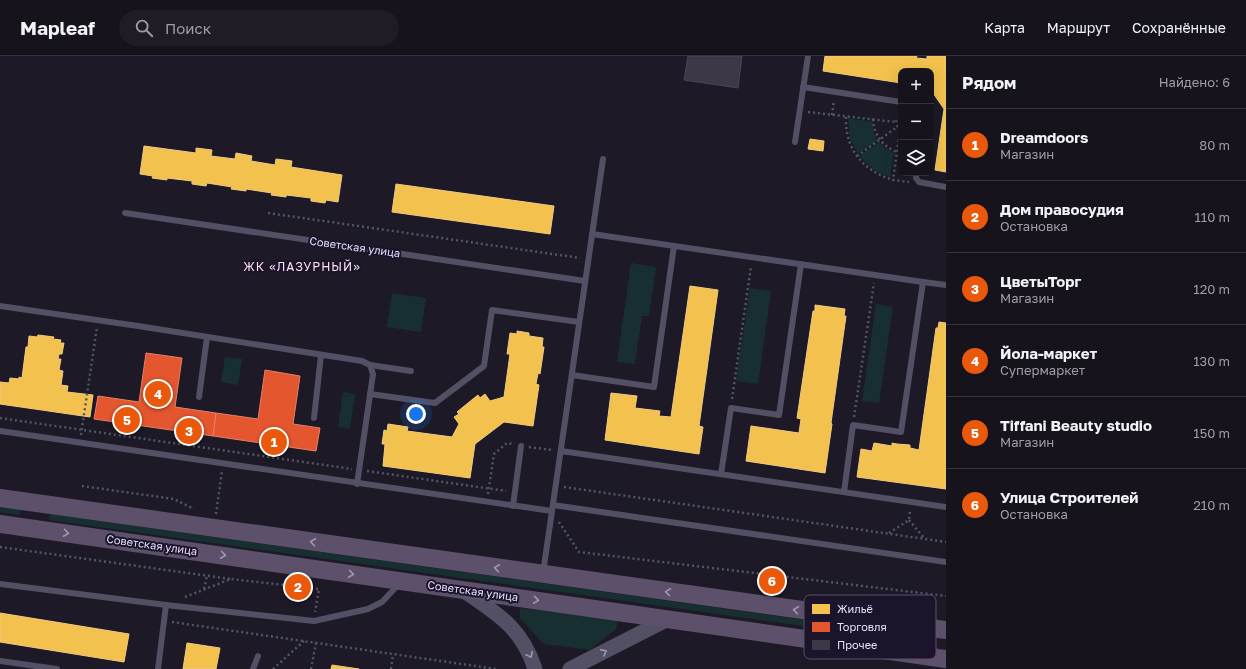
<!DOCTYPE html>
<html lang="ru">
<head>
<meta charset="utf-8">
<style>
  :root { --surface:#16131c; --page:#1f1c25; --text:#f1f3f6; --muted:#9e9ea3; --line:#35323b; --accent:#ea580c }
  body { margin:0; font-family:"Golos Text",sans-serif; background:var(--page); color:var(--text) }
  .controls { position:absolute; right:12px; top:12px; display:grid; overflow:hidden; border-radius:8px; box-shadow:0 4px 16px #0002 }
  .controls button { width:36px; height:36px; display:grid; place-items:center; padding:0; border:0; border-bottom:1px solid var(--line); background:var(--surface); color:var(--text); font:20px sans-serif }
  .you { position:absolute; left:416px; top:358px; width:14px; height:14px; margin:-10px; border:3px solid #fff; border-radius:50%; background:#1a73e8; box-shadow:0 0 0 6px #1a73e833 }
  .badge { display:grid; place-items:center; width:26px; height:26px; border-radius:50%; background:var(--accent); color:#fff; font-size:13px; font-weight:700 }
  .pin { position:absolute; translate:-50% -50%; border:2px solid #fff; box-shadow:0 1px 4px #0006 }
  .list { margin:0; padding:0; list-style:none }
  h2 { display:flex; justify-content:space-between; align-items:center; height:52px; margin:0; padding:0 16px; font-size:17px }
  h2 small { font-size:13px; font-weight:400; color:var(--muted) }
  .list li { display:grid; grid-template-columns:26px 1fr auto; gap:12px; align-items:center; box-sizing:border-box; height:72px; padding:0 16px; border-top:1px solid var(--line) }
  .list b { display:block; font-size:15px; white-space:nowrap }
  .list p { margin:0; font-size:13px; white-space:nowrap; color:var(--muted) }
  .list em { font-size:13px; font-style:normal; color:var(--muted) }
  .icon { flex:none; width:22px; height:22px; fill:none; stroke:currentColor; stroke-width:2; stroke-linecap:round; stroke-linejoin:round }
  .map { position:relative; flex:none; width:946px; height:613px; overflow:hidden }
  header { display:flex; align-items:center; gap:24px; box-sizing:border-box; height:56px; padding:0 20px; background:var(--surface); border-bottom:1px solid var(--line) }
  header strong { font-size:19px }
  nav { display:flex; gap:22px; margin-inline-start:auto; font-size:14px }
  .search { width:280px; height:36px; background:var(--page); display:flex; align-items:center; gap:10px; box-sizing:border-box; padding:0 14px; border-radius:22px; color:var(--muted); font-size:15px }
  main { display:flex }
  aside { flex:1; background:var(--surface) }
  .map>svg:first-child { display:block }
  .green { fill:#182f32 }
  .homes { fill:#f2c14e; stroke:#efca82 }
  .shops { fill:#e4572e; stroke:#e5806c }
  .building { fill:#3c3847; stroke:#4b4458 }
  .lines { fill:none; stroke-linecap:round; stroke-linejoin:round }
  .path { stroke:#4f5766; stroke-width:2.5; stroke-dasharray:2 3; stroke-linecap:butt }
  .service { stroke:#534f65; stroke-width:6 }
  .tertiary { stroke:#534f65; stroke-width:15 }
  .primary { stroke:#5d506a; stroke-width:18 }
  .oneway { stroke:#a298b3 }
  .oneway2 { stroke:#9d98b0 }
  .labels { text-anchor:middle; stroke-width:4; stroke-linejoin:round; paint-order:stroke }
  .street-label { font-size:11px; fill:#e7e0fc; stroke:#1b142b }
  .neighbourhood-label { font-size:12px; letter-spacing:1px; fill:#fde2ef; stroke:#1b142b }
  .key { fill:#1b142b; stroke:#58516a; stroke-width:1 }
  .key-label { font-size:11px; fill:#e7e0fc }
</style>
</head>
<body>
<header>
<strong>Mapleaf</strong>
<div class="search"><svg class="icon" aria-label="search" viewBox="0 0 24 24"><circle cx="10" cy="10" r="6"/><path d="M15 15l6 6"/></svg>Поиск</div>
<nav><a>Карта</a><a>Маршрут</a><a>Сохранённые</a></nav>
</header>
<main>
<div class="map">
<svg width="946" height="613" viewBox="0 0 946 613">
  <rect width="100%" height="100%" fill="#1d1926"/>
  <g class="green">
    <path d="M 848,62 L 873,66 L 873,74 L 877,84 L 858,98 L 850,82 Z"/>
    <path d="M 879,86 L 884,91 L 894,97 L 890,121 L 874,114 L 859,100 Z"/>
    <path d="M 631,207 L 656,211 L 649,260 L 642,260 L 635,308 L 617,306 Z"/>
    <path d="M 750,232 L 771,235 L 758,328 L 736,325 Z"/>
    <path d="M 392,237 L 426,242 L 421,276 L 387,271 Z"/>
    <path d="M 876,248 L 893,251 L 879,347 L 862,345 Z"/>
    <path d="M 225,301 L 242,303 L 238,329 L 221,326 Z"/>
    <path d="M 343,336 L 355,338 L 350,373 L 338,371 Z"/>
    <path d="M 0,450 L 21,453 L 20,459 L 0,456 Z"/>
    <path d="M 50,458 L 819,566 L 818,572 L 49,464 Z"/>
    <path d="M 520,552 L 618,564 L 616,573 L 590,594 L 544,588 L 520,562 Z"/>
  </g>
  <g class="homes">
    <path d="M 825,0 L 917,0 L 916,2 L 927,3 L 927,0 L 946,0 L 946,116 L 935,114 L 944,53 L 931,34 L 931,15 L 901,15 L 901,27 L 823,15 Z"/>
    <path d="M 810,83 L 824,85 L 823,95 L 808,93 Z"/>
    <path d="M 144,90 L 196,97 L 196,92 L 212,94 L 211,100 L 235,103 L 236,97 L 252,100 L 251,105 L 275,109 L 276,103 L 292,105 L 291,111 L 342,119 L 338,146 L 326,144 L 325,147 L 311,145 L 311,142 L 286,139 L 286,141 L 271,139 L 272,137 L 246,133 L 246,135 L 231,133 L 232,131 L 207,127 L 206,130 L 192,128 L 192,125 L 167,122 L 167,124 L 152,122 L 153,120 L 140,118 Z"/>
    <path d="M 396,128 L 554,150 L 550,178 L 392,156 Z"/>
    <path d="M 690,230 L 718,234 L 699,370 L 703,371 L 699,398 L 605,384 L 611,337 L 637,340 L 635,352 L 660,355 L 659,360 L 671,361 Z"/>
    <path d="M 815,249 L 845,253 L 844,260 L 846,260 L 831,367 L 832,368 L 825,417 L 746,405 L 751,370 L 799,377 L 801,363 L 797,362 L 813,255 L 815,255 Z"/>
    <path d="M 939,266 L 946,267 L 946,433 L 857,421 L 861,393 L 872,395 L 874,387 L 892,390 L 892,387 L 897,388 L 910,389 L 910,392 L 919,394 L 936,272 L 938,272 Z"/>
    <path d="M 517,275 L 529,277 L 529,280 L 543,282 L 542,291 L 544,291 L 540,318 L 538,317 L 536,328 L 539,329 L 533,370 L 504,366 L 475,388 L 470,422 L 383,410 L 385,388 L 382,388 L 384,374 L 387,375 L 388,368 L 408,371 L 407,375 L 452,381 L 459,368 L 454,361 L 459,358 L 457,356 L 468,347 L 478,339 L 480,342 L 485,338 L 490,345 L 504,341 L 510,298 L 507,298 L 510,277 L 517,278 Z"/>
    <path d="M 38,279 L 54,281 L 53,283 L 61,284 L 60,287 L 64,287 L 62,298 L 59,298 L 58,303 L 61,303 L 59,314 L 63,315 L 61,329 L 68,330 L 67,336 L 93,339 L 90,361 L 0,348 L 0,326 L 9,327 L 10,322 L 19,323 L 19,321 L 22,322 L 26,291 L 28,291 L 29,280 L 37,281 Z"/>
    <path d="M 0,557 L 129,578 L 124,606 L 0,586 Z"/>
    <path d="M 187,587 L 220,592 L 216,613 L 183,613 Z"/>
    <path d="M 332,609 L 359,613 L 331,613 Z"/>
  </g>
  <g class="shops">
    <path d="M 146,297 L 182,302 L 175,351 L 216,357 L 213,380 L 94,363 L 98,340 L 139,346 Z"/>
    <path d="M 265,314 L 300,320 L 293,368 L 320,372 L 316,395 L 213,380 L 216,357 L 258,363 Z"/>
  </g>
  <path class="building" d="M 688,0 L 742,0 L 738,32 L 684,24 Z"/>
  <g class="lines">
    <g class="path">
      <path d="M 808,56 L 896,66"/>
      <path d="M 832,59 L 834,44"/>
      <path d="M 846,61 C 845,93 862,114 893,124"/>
      <path d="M 873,63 C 874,79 882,90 897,96"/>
      <path d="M 898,71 C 895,67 896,62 901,60"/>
      <path d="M 900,74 L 893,124 L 909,126"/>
      <path d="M 857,100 L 897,71"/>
      <path d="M 268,157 L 580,202"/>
      <path d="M 732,343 L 751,210"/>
      <path d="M 854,361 L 874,227"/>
      <path d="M 0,362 L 352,413"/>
      <path d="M 81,379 L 97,271"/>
      <path d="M 529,391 L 552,394"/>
      <path d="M 367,415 L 506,435"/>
      <path d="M 82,430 L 174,443 L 194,453"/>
      <path d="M 564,431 L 946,486"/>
      <path d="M 488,438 L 494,398 L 507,387 L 513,388"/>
      <path d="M 216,458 L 222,415"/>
      <path d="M 909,464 L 924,482"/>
      <path d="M 559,466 L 579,496 L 946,540"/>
      <path d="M 889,477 L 909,464 L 910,455"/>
      <path d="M 0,491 L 231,523"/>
      <path d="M 204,533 L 207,520"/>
      <path d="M 185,541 L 231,523 L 319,533 L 315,556"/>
      <path d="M 172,566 L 496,613"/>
      <path d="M 273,613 L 304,585"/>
      <path d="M 311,613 L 316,587"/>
      <path d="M 391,613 L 393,598"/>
    </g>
    <g class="service">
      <path d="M 803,31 L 901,46"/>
      <path d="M 795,86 L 808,0"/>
      <path d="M 916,117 L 916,122 L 919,126 L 946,131"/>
      <path d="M 125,157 L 585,225"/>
      <path d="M 592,178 L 923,226"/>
      <path d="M 0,250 L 138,270 L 362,305 L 370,309 L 373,318 L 357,428"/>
      <path d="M 370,309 L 411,315"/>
      <path d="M 572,319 L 654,331 L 674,190"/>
      <path d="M 370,338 L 435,347 L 484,310 L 492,254 L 579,266"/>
      <path d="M 199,341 L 207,281"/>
      <path d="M 314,362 L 321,299"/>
      <path d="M 0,375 L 552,455"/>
      <path d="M 561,395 L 946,451"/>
      <path d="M 721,418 L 731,352 L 779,359 L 801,208"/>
      <path d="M 844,436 L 853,369 L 901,376 L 923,226 L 946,229"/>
      <path d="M 553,449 L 946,506"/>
      <path d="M 513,450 L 521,390"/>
      <path d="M 543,517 L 603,103"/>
      <path d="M 0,528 L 166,549 L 314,565 L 368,553 L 382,546 L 399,528"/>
      <path d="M 0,605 L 57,613"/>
      <path d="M 158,613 L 166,549"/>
      <path d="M 253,613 L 258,600"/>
    </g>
    <g class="tertiary">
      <path d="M 464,535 C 498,558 522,572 535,613"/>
      <path d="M 570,613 L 668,563"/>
    </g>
    <g class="primary">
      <path d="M 0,442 L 946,574"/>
      <path d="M 0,468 L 946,603"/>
    </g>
  </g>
  <defs><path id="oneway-chevron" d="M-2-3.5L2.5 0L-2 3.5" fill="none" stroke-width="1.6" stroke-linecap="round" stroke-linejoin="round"/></defs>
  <g class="oneway">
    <use href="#oneway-chevron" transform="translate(66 477) rotate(8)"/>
    <use href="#oneway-chevron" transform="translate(313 486) rotate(-172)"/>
    <use href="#oneway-chevron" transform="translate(223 499) rotate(8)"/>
    <use href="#oneway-chevron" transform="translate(497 512) rotate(-172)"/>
    <use href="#oneway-chevron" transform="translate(351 518) rotate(8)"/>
    <use href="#oneway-chevron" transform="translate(668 536) rotate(-172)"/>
    <use href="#oneway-chevron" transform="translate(536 544) rotate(8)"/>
    <use href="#oneway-chevron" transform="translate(796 554) rotate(-172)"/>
  </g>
  <g class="oneway2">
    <use href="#oneway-chevron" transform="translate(604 596) rotate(-27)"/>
    <use href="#oneway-chevron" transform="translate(530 599) rotate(64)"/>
  </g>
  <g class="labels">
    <g class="street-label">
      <text transform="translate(355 191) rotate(8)" y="4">Советская улица</text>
      <text transform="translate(152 489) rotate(8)" y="4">Советская улица</text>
      <text transform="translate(473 535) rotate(8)" y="4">Советская улица</text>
    </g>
    <g class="neighbourhood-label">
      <text x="302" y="215">ЖК «ЛАЗУРНЫЙ»</text>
    </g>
  </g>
  <rect x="804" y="539" width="132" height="64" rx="6" class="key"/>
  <rect x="812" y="548" width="18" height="10" fill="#f2c14e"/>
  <rect x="812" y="566" width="18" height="10" fill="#e4572e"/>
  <rect x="812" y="584" width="18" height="10" fill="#3c3847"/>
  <g class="key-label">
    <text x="837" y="557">Жильё</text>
    <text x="837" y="575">Торговля</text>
    <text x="837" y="593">Прочее</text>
  </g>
</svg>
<div class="controls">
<button>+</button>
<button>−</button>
<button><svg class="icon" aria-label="layers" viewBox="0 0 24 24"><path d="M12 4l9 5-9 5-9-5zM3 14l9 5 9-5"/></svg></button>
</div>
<div class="you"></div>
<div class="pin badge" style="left:274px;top:386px">1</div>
<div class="pin badge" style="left:298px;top:531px">2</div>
<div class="pin badge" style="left:189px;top:375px">3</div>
<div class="pin badge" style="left:158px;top:338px">4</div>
<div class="pin badge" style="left:127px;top:364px">5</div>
<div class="pin badge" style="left:772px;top:525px">6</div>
</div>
<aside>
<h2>Рядом<small>Найдено: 6</small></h2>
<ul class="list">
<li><span class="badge">1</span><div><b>Dreamdoors</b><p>Магазин</p></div><em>80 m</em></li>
<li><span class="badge">2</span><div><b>Дом правосудия</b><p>Остановка</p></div><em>110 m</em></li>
<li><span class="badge">3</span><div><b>ЦветыТорг</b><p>Магазин</p></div><em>120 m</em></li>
<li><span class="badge">4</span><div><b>Йола-маркет</b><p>Супермаркет</p></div><em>130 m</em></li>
<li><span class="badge">5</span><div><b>Tiffani Beauty studio</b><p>Магазин</p></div><em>150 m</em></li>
<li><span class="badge">6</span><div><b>Улица Строителей</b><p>Остановка</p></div><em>210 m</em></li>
</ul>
</aside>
</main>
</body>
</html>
